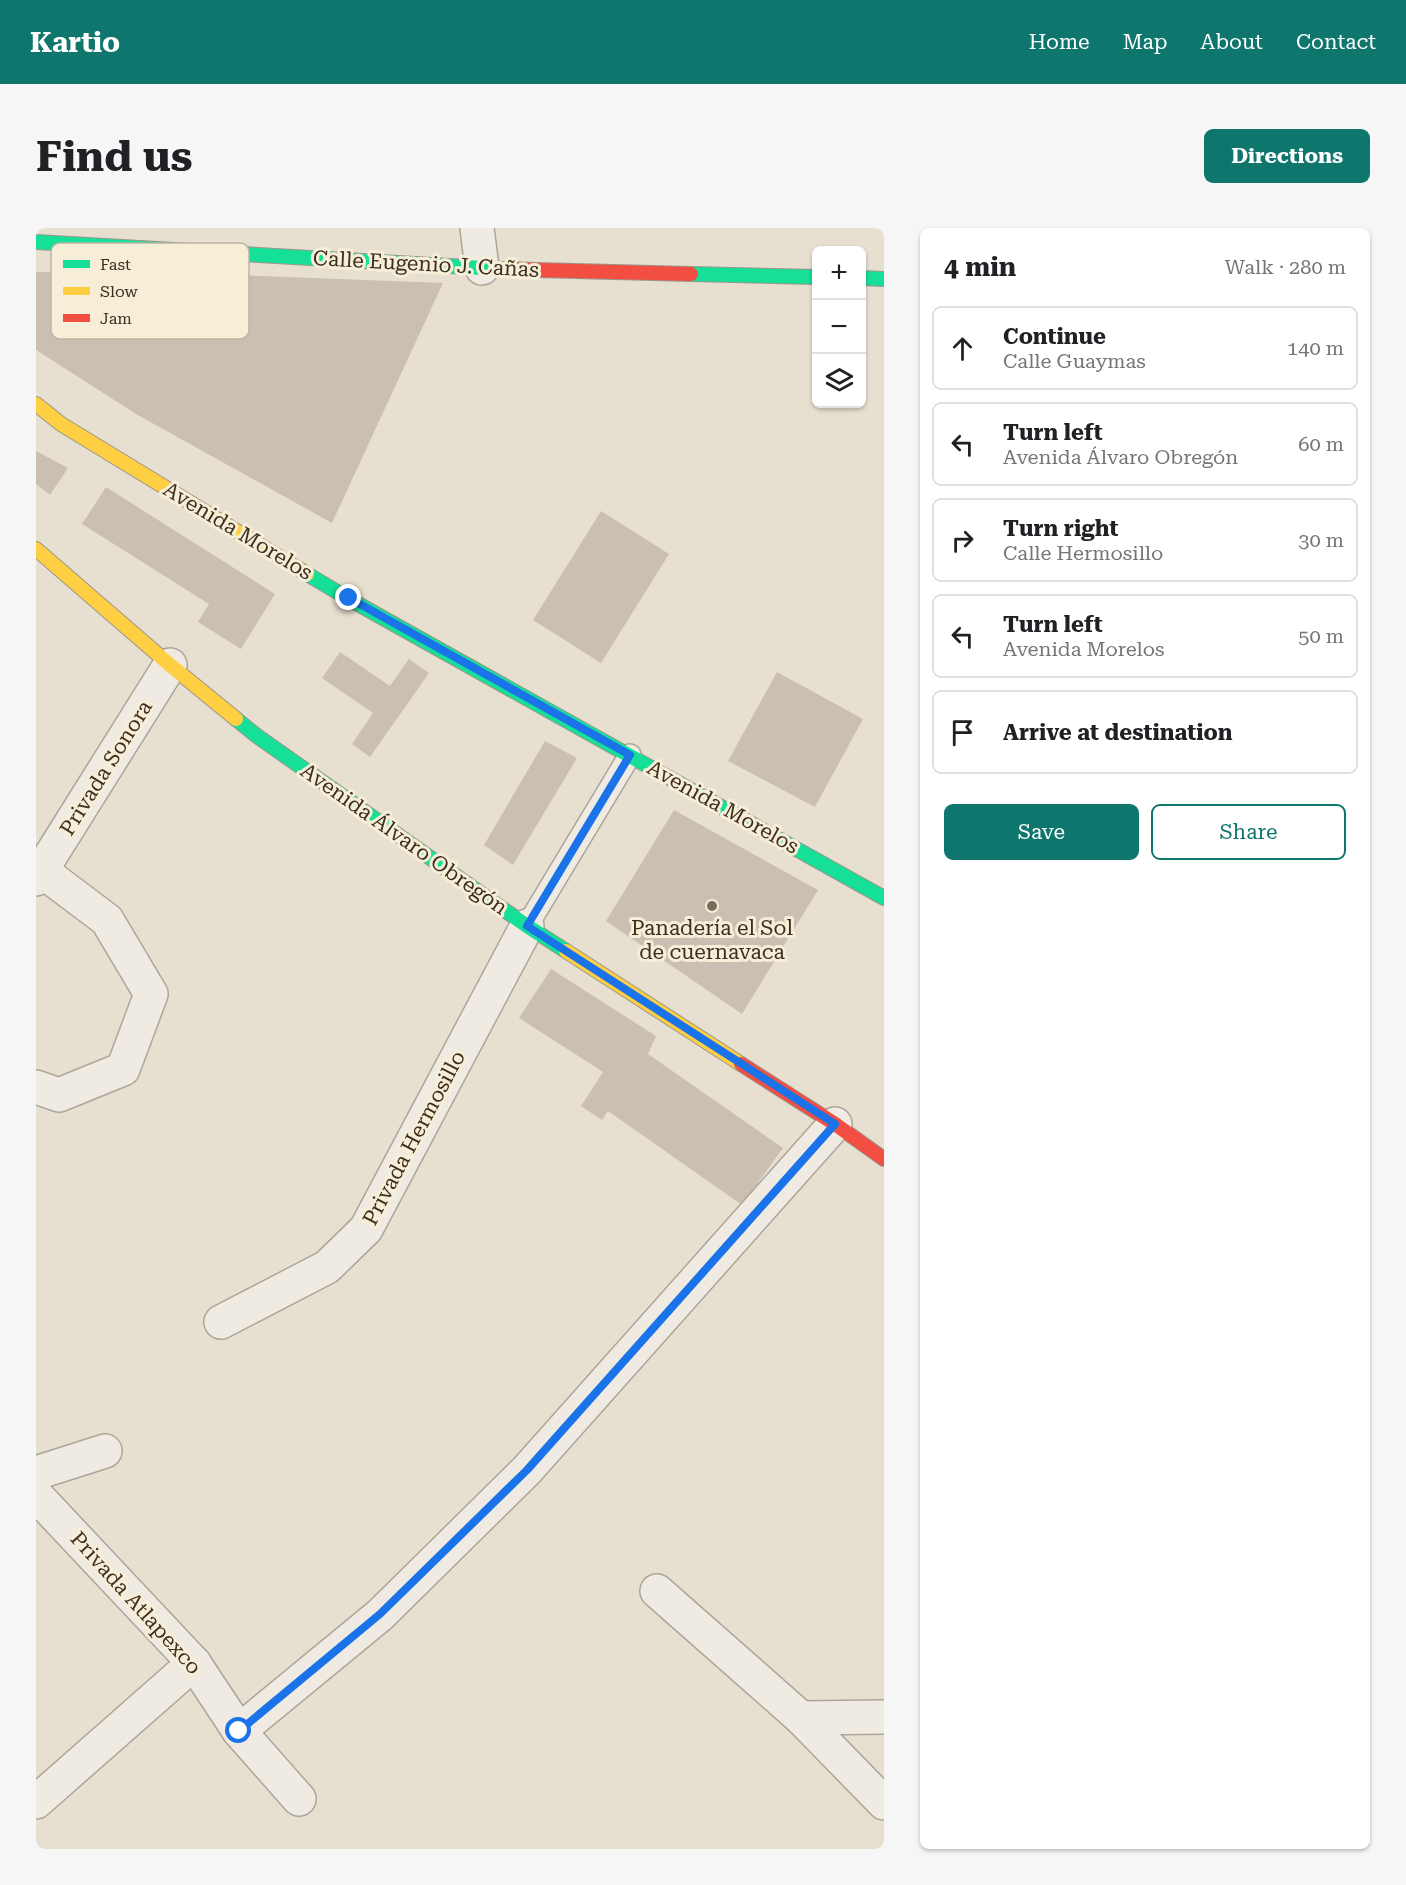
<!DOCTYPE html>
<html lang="en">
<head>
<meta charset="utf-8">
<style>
  :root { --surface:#fff; --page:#f6f6f6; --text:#202124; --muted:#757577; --line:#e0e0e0; --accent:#0f766e }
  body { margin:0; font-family:"Roboto Serif",serif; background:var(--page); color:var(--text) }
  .controls { position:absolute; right:18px; top:18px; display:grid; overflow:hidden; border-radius:9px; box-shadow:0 2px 4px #0004 }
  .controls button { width:54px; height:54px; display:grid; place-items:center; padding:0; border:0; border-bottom:2px solid var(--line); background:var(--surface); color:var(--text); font:30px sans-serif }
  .stop { position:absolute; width:18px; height:18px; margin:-14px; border:4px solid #1a73e8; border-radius:50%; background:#fff }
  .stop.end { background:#1a73e8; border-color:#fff; box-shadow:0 2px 6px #0008 }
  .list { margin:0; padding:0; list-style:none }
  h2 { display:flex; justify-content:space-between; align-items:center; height:78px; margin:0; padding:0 24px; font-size:26px }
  h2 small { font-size:20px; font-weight:400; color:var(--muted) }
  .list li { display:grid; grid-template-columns:39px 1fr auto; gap:18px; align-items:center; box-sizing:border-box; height:84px; margin:0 12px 12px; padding:0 12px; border:2px solid var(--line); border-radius:9px }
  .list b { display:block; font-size:22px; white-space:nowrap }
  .list p { margin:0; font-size:20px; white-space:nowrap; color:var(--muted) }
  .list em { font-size:20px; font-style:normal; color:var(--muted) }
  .actions { display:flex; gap:12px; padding:18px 24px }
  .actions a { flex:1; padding:14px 0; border:2px solid var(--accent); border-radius:9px; text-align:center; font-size:21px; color:var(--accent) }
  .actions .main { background:var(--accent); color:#fff }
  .icon { flex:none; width:33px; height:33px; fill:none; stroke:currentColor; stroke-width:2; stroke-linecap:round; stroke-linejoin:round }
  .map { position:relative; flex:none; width:848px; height:1621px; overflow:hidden; border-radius:9px }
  header { display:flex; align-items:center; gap:36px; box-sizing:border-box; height:84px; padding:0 30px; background:var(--accent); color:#fff }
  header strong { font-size:28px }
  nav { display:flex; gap:33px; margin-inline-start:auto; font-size:21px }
  .intro { display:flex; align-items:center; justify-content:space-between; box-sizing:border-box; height:144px; padding:0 36px }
  h1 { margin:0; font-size:42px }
  .button { padding:15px 27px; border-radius:9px; background:var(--accent); color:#fff; font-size:21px; font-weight:700 }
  main { display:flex; gap:36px; padding:0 36px }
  aside { flex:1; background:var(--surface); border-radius:9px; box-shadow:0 2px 4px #0004 }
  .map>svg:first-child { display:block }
  .building { fill:#cbbfb2 }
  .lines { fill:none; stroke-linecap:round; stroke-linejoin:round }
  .lane-casing { stroke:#ada599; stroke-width:24 }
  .street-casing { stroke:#ada599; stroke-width:36 }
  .fast-casing { stroke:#9c958a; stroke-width:16 }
  .slow-casing { stroke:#9c958a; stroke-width:16 }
  .jam-casing { stroke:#9c958a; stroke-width:16 }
  .lane { stroke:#efebe3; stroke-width:21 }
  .street { stroke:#efebe3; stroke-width:33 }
  .fast { stroke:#16e098; stroke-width:14 }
  .slow { stroke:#ffcf43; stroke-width:14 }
  .jam { stroke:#f24e42; stroke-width:14 }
  .route { stroke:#1a73e8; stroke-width:8 }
  .poi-dot { fill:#786c5e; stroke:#f7eed8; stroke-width:2 }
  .labels { text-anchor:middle; stroke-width:6; stroke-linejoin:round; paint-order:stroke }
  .street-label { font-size:21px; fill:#3d2e20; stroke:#f7eed8 }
  .poi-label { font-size:21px; fill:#3d2e20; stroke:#f7eed8 }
  .key { fill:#f7eed8; stroke:#bfb4a1; stroke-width:1.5 }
  .key-label { font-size:16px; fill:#3d2e20 }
</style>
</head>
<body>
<header>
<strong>Kartio</strong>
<nav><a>Home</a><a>Map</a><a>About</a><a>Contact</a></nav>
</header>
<div class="intro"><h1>Find us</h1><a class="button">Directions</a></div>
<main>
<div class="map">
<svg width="848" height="1621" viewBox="0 0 848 1621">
  <rect width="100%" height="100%" fill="#e7e0d1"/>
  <g class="building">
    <path d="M 0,44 L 174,46 L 407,55 L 296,295 L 100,186 L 0,122 Z"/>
    <path d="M 0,223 L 32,240 L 14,267 L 0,256 Z"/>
    <path d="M 70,259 L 239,366 L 205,421 L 162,394 L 173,376 L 46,296 Z"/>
    <path d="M 565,283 L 633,326 L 565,435 L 497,392 Z"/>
    <path d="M 304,424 L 354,458 L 373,431 L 393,445 L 334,529 L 316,516 L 337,485 L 286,450 Z"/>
    <path d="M 741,444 L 827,491 L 779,579 L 692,533 Z"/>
    <path d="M 509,513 L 541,530 L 477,637 L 448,617 Z"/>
    <path d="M 638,582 L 782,662 L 706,786 L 570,693 Z"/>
    <path d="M 515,741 L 620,808 L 612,826 L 747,920 L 706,977 L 572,883 L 566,892 L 545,878 L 567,844 L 483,790 Z"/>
  </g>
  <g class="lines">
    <g class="lane-casing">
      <path id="lane" d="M 491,698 L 594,527"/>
    </g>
    <g class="street-casing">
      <g id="street">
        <path d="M 441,0 L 446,40"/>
        <path d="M 0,651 L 134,437"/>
        <path d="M 0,859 L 23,867 L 87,841 L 115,766 L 71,692 L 6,643"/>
        <path d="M 185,1094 L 291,1039 L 330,1001 L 491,698"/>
        <path d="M 0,1245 L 69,1223"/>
        <path d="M 0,1267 L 158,1435 L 203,1503 L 263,1571"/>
        <path d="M 621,1363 L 765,1490 L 848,1575"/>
        <path d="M 765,1490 L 848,1489"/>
        <path d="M 203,1503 L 344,1387 L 491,1242 L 799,896"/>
        <path d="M 0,1574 L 158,1435"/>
      </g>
    </g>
    <g class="fast-casing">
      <g id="fast">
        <path d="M 0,14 L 465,41"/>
        <path d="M 655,46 L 780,49"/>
        <path d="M 826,50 L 848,51"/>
        <path d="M 271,346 L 313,371 L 848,670"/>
        <path d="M 200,491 L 221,508 L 491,698 L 530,723"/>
      </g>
    </g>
    <g class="slow-casing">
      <g id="slow">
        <path d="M 0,176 L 25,196 L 271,346"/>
        <path d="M 0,321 L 134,437 L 200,491"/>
        <path d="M 530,723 L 705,836"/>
      </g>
    </g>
    <g class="jam-casing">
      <g id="jam">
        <path d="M 465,41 L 655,46"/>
        <path d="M 705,836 L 799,896 L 848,931"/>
      </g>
    </g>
    <use href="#lane" class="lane"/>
    <use href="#street" class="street"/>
    <use href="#fast" class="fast"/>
    <use href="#slow" class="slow"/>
    <use href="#jam" class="jam"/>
  </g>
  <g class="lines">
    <path class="route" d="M 203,1503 L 344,1386 L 491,1242 L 799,896 L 491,698 L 594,527 L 313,370"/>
  </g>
  <circle class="poi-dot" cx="676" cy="678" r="6"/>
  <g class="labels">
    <g class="street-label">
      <text transform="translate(390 36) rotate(3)" y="7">Calle Eugenio J. Cañas</text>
      <text transform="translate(202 303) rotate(31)" y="7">Avenida Morelos</text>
      <text transform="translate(70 540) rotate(-58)" y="7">Privada Sonora</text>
      <text transform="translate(687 579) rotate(29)" y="7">Avenida Morelos</text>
      <text transform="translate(368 611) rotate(35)" y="7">Avenida Álvaro Obregón</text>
      <text transform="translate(378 910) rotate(-62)" y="7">Privada Hermosillo</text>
      <text transform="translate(100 1375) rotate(48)" y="7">Privada Atlapexco</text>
    </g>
    <g class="poi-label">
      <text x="676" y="707">Panadería el Sol<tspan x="676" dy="24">de cuernavaca</tspan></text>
    </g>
  </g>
  <rect x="15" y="15" width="198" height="96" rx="9" class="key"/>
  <rect x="27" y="32" width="27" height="8" fill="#16e098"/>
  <rect x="27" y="59" width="27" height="8" fill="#ffcf43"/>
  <rect x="27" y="86" width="27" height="8" fill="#f24e42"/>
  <g class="key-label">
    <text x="64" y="42">Fast</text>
    <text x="64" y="69">Slow</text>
    <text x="64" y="96">Jam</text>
  </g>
</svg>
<div class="controls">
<button>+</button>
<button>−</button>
<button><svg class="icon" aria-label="layers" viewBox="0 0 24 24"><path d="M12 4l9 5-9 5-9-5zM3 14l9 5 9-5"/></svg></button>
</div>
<div class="stop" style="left:203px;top:1503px"></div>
<div class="stop end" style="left:313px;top:370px"></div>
</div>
<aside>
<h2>4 min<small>Walk · 280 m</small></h2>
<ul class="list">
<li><svg class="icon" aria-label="ahead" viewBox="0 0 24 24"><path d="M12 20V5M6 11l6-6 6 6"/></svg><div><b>Continue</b><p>Calle Guaymas</p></div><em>140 m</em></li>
<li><svg class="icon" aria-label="left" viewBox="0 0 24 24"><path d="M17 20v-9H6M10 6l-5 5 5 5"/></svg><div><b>Turn left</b><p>Avenida Álvaro Obregón</p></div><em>60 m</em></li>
<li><svg class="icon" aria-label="right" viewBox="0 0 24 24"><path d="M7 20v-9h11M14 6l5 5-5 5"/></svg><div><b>Turn right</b><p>Calle Hermosillo</p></div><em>30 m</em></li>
<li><svg class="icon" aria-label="left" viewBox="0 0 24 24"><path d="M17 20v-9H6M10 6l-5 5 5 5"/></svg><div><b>Turn left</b><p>Avenida Morelos</p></div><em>50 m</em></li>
<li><svg class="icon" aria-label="arrive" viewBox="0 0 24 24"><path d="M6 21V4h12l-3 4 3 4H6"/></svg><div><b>Arrive at destination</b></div></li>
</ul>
<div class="actions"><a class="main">Save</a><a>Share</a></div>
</aside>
</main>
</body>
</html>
